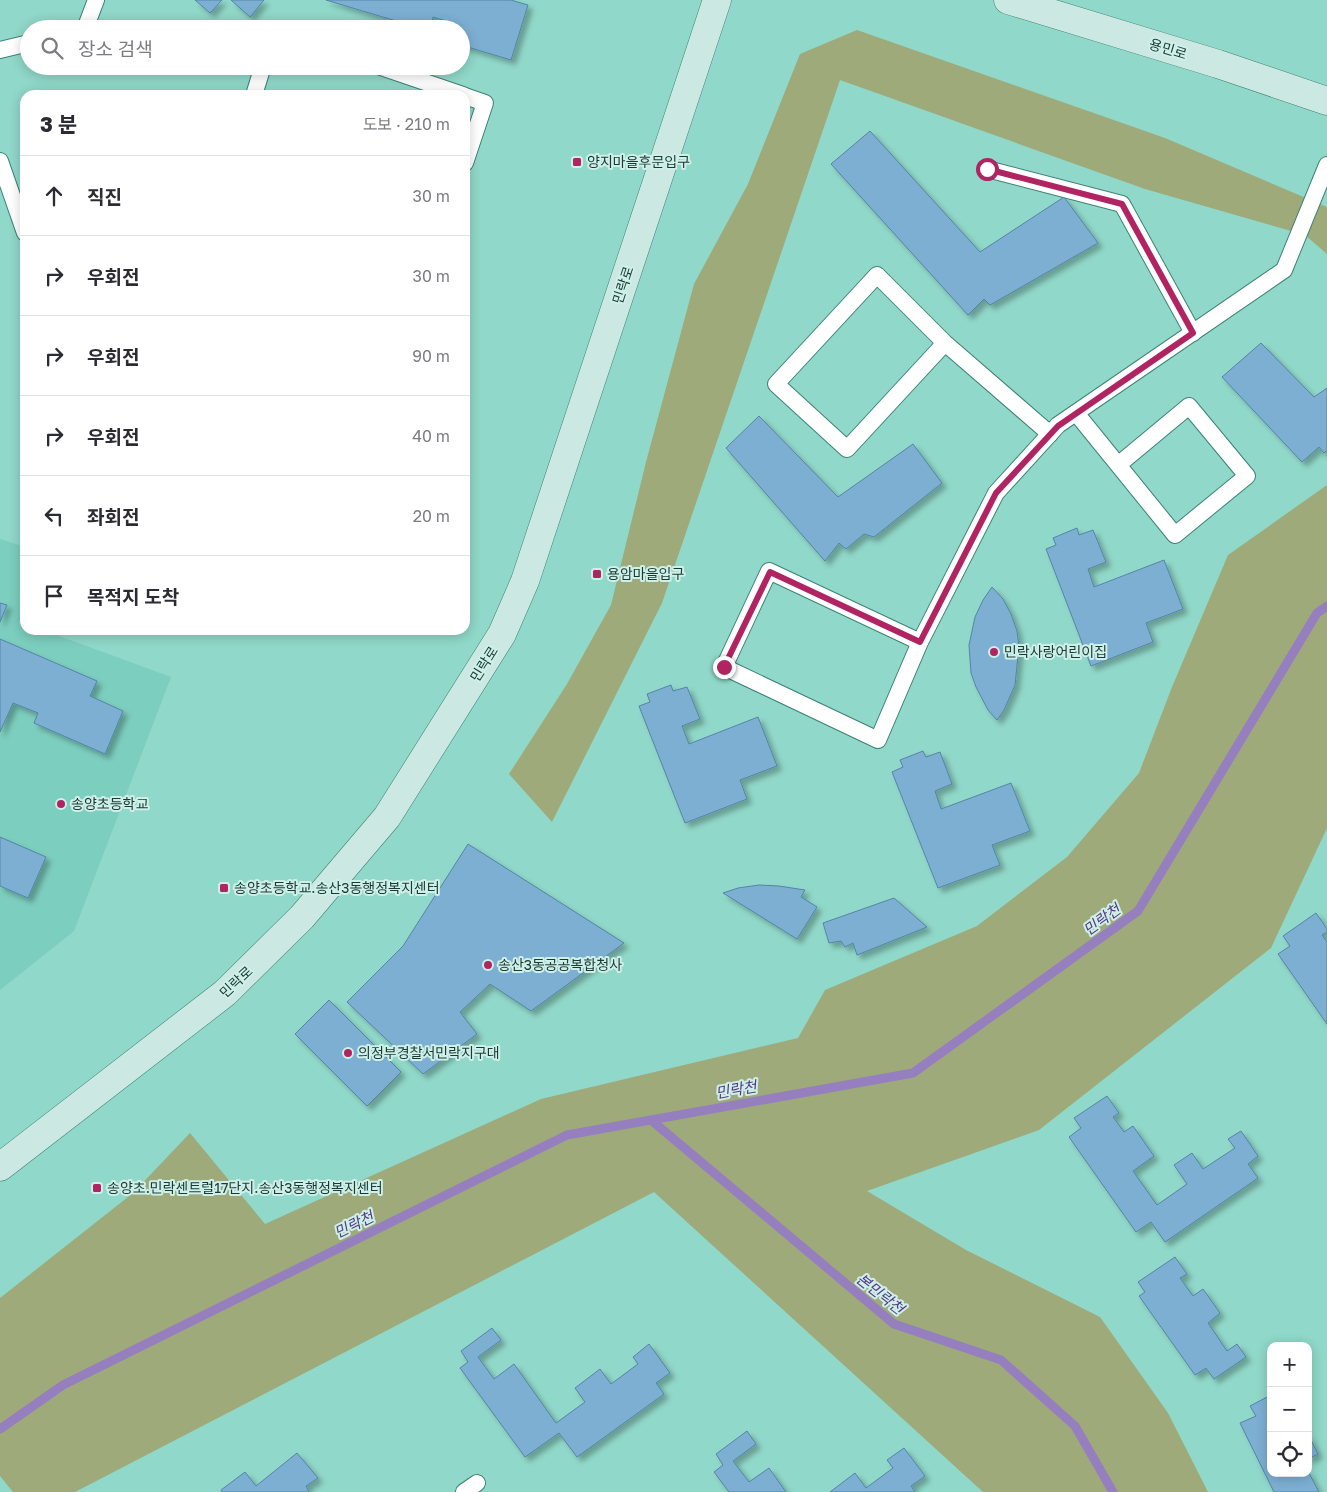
<!DOCTYPE html>
<html lang="ko">
<head>
<meta charset="utf-8">
<style>
  :root { --surface:#fff; --page:#f2f2f3; --text:#2b2b33; --muted:#7c7c81; --line:#e1e1e2 }
  body { margin:0; font-family:"Golos Text","Noto Sans KR",sans-serif; background:var(--page); color:var(--text) }
  .controls { position:absolute; right:15px; bottom:15px; display:grid; overflow:hidden; border-radius:10px; box-shadow:0 2px 12px #0003 }
  .controls button { width:45px; height:45px; display:grid; place-items:center; padding:0; border:0; border-bottom:1px solid var(--line); background:var(--surface); color:var(--text); font:25px sans-serif }
  .stop { position:absolute; width:15px; height:15px; margin:-11px; border:4px solid #b02461; border-radius:50%; background:#fff }
  .stop.end { background:#b02461; border-color:#fff; box-shadow:0 1px 5px #0008 }
  .list { margin:0; padding:0; list-style:none }
  h2 { display:flex; justify-content:space-between; align-items:center; height:65px; margin:0; padding:0 20px; font-size:21px }
  h2 small { font-size:16px; font-weight:400; color:var(--muted) }
  .list li { display:grid; grid-template-columns:32px 1fr auto; gap:15px; align-items:center; box-sizing:border-box; height:80px; padding:0 20px; border-top:1px solid var(--line) }
  .list b { display:block; font-size:19px; white-space:nowrap }
  .list em { font-size:16px; font-style:normal; color:var(--muted) }
  .icon { flex:none; width:28px; height:28px; fill:none; stroke:currentColor; stroke-width:2; stroke-linecap:round; stroke-linejoin:round }
  .map { position:relative; flex:none; width:1327px; height:1492px; overflow:hidden }
  .search { position:absolute; background:var(--surface); box-shadow:0 2px 12px #0003; left:20px; top:20px; width:450px; height:55px; display:flex; align-items:center; gap:12px; box-sizing:border-box; padding:0 18px; border-radius:28px; color:var(--muted); font-size:19px }
  .panel { position:absolute; background:var(--surface); box-shadow:0 2px 12px #0003; left:20px; top:90px; width:450px; height:545px; border-radius:15px }
  .map>svg:first-child { display:block }
  .built { fill:#7ccebe }
  .green { fill:#9eaa7a }
  .lines { fill:none; stroke-linecap:round; stroke-linejoin:round }
  .stream { stroke:#967fbe; stroke-width:9 }
  .building { fill:#7dafd3; stroke:#5385a7; filter:url(#shadow) }
  .lane-casing { stroke:#3c8376; stroke-width:18 }
  .secondary-casing { stroke:#3c8376; stroke-width:29 }
  .lane { stroke:#fff; stroke-width:16 }
  .secondary { stroke:#cce8e3; stroke-width:28 }
  .route { stroke:#b02461; stroke-width:6 }
  .poi-dot { fill:#b02461; stroke:#cef0e9; stroke-width:2 }
  .labels { text-anchor:middle; stroke-width:4; stroke-linejoin:round; paint-order:stroke }
  .street-label { font-size:14px; fill:#1b3933; stroke:#cef0e9 }
  .poi-label { font-size:14px; fill:#1b3933; stroke:#cef0e9; text-anchor:start }
  .water-label { font-size:15px; font-style:italic; fill:#563683; stroke:#cef0e9 }
</style>
</head>
<body>
<div class="map">
<svg width="1327" height="1492" viewBox="0 0 1327 1492">
  <defs>
    <filter id="shadow"><feDropShadow dx="4.5" dy="4.5" stdDeviation="2.5" flood-color="#0004"/></filter>
  </defs>
  <rect width="100%" height="100%" fill="#90d8c9"/>
  <path class="built" d="M 0,539 L 25,547 L 25,630 L 43,630 L 171,677 L 74,931 L 0,990 Z"/>
  <g class="green">
    <path d="M 857,30 L 1165,138 L 1327,207 L 1327,254 L 1305,235 L 1145,189 L 840,80 L 662,603 L 552,822 L 509,774 L 567,684 L 611,605 L 646,462 L 694,284 L 748,184 L 800,54 Z"/>
    <path d="M 1327,485 L 1327,828 L 1271,948 L 1039,1130 L 867,1191 L 966,1250 L 1100,1317 L 1168,1413 L 1208,1492 L 983,1492 L 654,1192 L 75,1492 L 13,1492 L 0,1476 L 0,1298 L 133,1193 L 190,1133 L 265,1224 L 541,1099 L 798,1038 L 825,990 L 977,926 L 1067,857 L 1139,773 L 1172,687 L 1228,555 Z"/>
  </g>
  <g class="lines">
    <g class="stream">
      <path d="M 651,1120 L 894,1324 L 1001,1360 L 1075,1426 L 1113,1492"/>
      <path d="M 0,1429 L 63,1385 L 567,1135 L 913,1073 L 1138,911 L 1317,613 L 1327,606"/>
    </g>
  </g>
  <g class="building">
    <path d="M 195,0 L 222,0 L 210,13 Z"/>
    <path d="M 231,0 L 264,0 L 250,17 Z"/>
    <path d="M 326,0 L 511,0 L 528,5 L 511,60 L 461,45 L 461,29 L 455,29 L 456,24 L 433,17 L 430,29 L 423,29 Z"/>
    <path d="M 870,131 L 980,252 L 1064,197 L 1098,243 L 990,305 L 984,299 L 968,315 L 831,164 Z"/>
    <path d="M 1261,343 L 1314,397 L 1327,388 L 1327,450 L 1324,453 L 1319,447 L 1302,462 L 1222,377 Z"/>
    <path d="M 759,416 L 838,497 L 913,444 L 942,483 L 874,537 L 864,534 L 846,549 L 839,543 L 825,561 L 726,448 Z"/>
    <path d="M 1077,528 L 1079,535 L 1093,530 L 1106,562 L 1088,569 L 1094,587 L 1164,560 L 1183,609 L 1146,623 L 1153,642 L 1091,666 L 1046,549 L 1056,545 L 1053,538 Z"/>
    <path d="M 992,587 L 1003,599 L 1011,614 L 1017,631 L 1019,646 L 1015,685 L 1004,710 L 997,720 L 988,710 L 976,687 L 971,673 L 969,645 L 975,617 L 983,600 Z"/>
    <path d="M 0,603 L 7,605 L 0,622 Z"/>
    <path d="M 0,639 L 97,681 L 90,696 L 123,711 L 105,754 L 34,723 L 38,713 L 13,703 L 0,732 Z"/>
    <path d="M 671,685 L 673,691 L 687,687 L 700,719 L 682,726 L 689,744 L 758,717 L 777,766 L 740,780 L 747,799 L 685,823 L 639,706 L 650,702 L 647,694 Z"/>
    <path d="M 923,751 L 926,757 L 940,752 L 952,784 L 935,791 L 941,809 L 1011,783 L 1030,831 L 992,845 L 1000,865 L 938,888 L 892,772 L 903,767 L 900,760 Z"/>
    <path d="M 0,837 L 46,857 L 28,898 L 0,886 Z"/>
    <path d="M 468,844 L 624,943 L 531,1011 L 490,984 L 460,1012 L 477,1034 L 423,1074 L 347,1002 L 403,946 Z"/>
    <path d="M 759,885 L 779,886 L 805,890 L 801,897 L 817,907 L 797,939 L 723,893 L 738,888 Z"/>
    <path d="M 894,898 L 927,927 L 857,955 L 853,943 L 845,947 L 841,941 L 829,943 L 823,923 Z"/>
    <path d="M 1316,913 L 1327,929 L 1327,932 L 1322,935 L 1327,942 L 1327,1024 L 1278,954 L 1290,946 L 1283,936 Z"/>
    <path d="M 329,1000 L 401,1072 L 367,1106 L 295,1034 Z"/>
    <path d="M 1107,1096 L 1119,1113 L 1113,1117 L 1124,1132 L 1133,1126 L 1154,1156 L 1133,1171 L 1157,1205 L 1187,1184 L 1174,1165 L 1192,1153 L 1203,1169 L 1235,1148 L 1228,1139 L 1241,1131 L 1258,1156 L 1248,1164 L 1258,1178 L 1165,1242 L 1151,1222 L 1136,1232 L 1069,1137 L 1081,1128 L 1074,1118 Z"/>
    <path d="M 1175,1257 L 1187,1274 L 1180,1278 L 1193,1296 L 1203,1289 L 1220,1313 L 1208,1323 L 1227,1351 L 1237,1344 L 1246,1357 L 1214,1379 L 1206,1368 L 1195,1375 L 1139,1296 L 1145,1292 L 1138,1282 Z"/>
    <path d="M 492,1328 L 501,1340 L 478,1357 L 494,1379 L 514,1364 L 556,1423 L 585,1402 L 575,1388 L 600,1369 L 611,1384 L 638,1364 L 633,1357 L 649,1344 L 670,1373 L 656,1383 L 664,1394 L 577,1457 L 559,1433 L 525,1457 L 460,1368 L 468,1362 L 461,1351 Z"/>
    <path d="M 1271,1395 L 1271,1473 L 1308,1473 L 1308,1471 L 1319,1492 L 1274,1492 L 1240,1423 L 1256,1416 L 1250,1406 Z"/>
    <path d="M 747,1431 L 756,1444 L 733,1461 L 749,1482 L 769,1468 L 786,1492 L 729,1492 L 714,1472 L 723,1465 L 716,1454 Z"/>
    <path d="M 1308,1434 L 1318,1454 L 1308,1459 Z"/>
    <path d="M 904,1448 L 925,1476 L 911,1486 L 915,1492 L 830,1492 L 855,1473 L 866,1488 L 893,1468 L 887,1460 Z"/>
    <path d="M 297,1453 L 318,1478 L 306,1486 L 309,1492 L 222,1492 L 221,1490 L 245,1472 L 256,1486 Z"/>
  </g>
  <g class="lines">
    <g class="lane-casing">
      <g id="lane">
        <path d="M 85,29 L 96,0"/>
        <path d="M 0,50 L 29,43"/>
        <path d="M 378,66 L 463,95"/>
        <path d="M 254,95 L 263,66"/>
        <path d="M 465,96 L 485,103 L 465,163"/>
        <path d="M 0,161 L 25,233"/>
        <path d="M 987,169 L 1122,204 L 1193,333"/>
        <path d="M 945,343 L 847,449 L 776,384 L 877,275 L 945,343 L 1050,434"/>
        <path d="M 1076,413 L 1175,535 L 1247,476 L 1189,406 L 1118,465"/>
        <path d="M 920,642 L 769,571 L 724,667 L 878,740 L 920,642 L 996,493 L 1058,425 L 1284,270 L 1327,165"/>
        <path d="M 464,1492 L 477,1483"/>
      </g>
    </g>
    <g class="secondary-casing">
      <g id="secondary">
        <path d="M 1008,0 L 1218,64 L 1327,101"/>
        <path d="M 0,1167 L 225,993 L 302,917 L 387,817 L 502,634 L 525,581 L 717,0"/>
      </g>
    </g>
    <use href="#lane" class="lane"/>
    <use href="#secondary" class="secondary"/>
  </g>
  <g class="lines">
    <path class="route" d="M 724,667 L 770,572 L 920,642 L 996,493 L 1058,426 L 1193,333 L 1122,204 L 987,169"/>
  </g>
  <g class="poi-dot">
    <rect x="572" y="157" width="10" height="10" rx="2.5"/>
    <rect x="592" y="569" width="10" height="10" rx="2.5"/>
    <circle cx="994" cy="652" r="5"/>
    <circle cx="61" cy="804" r="5"/>
    <rect x="219" y="883" width="10" height="10" rx="2.5"/>
    <circle cx="488" cy="965" r="5"/>
    <circle cx="348" cy="1053" r="5"/>
    <rect x="92" y="1183" width="10" height="10" rx="2.5"/>
  </g>
  <g class="labels">
    <g class="street-label">
      <text transform="translate(1168 49) rotate(17)" y="5">용민로</text>
      <text transform="translate(623 285) rotate(-72)" y="5">민락로</text>
      <text transform="translate(484 664) rotate(-58)" y="5">민락로</text>
      <text transform="translate(236 982) rotate(-43)" y="5">민락로</text>
    </g>
    <g class="poi-label">
      <text x="587" y="167">양지마을후문입구</text>
      <text x="607" y="579">용암마을입구</text>
      <text x="1004" y="657">민락사랑어린이집</text>
      <text x="71" y="809">송양초등학교</text>
      <text x="234" y="893">송양초등학교.송산3동행정복지센터</text>
      <text x="498" y="970">송산3동공공복합청사</text>
      <text x="358" y="1058">의정부경찰서민락지구대</text>
      <text x="107" y="1193">송양초.민락센트럴17단지.송산3동행정복지센터</text>
    </g>
    <g class="water-label">
      <text transform="translate(1102 920) rotate(-36)" y="5">민락천</text>
      <text transform="translate(736 1090) rotate(-10)" y="5">민락천</text>
      <text transform="translate(354 1225) rotate(-26)" y="5">민락천</text>
      <text transform="translate(880 1294) rotate(38)" y="5">본민락천</text>
    </g>
  </g>
</svg>
<div class="controls">
<button>+</button>
<button>−</button>
<button><svg class="icon" aria-label="locate" viewBox="0 0 24 24"><circle cx="12" cy="12" r="6"/><path d="M12 2v4M12 18v4M2 12h4M18 12h4"/></svg></button>
</div>
<div class="stop" style="left:987px;top:169px"></div>
<div class="stop end" style="left:724px;top:667px"></div>
<div class="search"><svg class="icon" aria-label="search" viewBox="0 0 24 24"><circle cx="10" cy="10" r="6"/><path d="M15 15l6 6"/></svg>장소 검색</div>
<section class="panel">
<h2>3 분<small>도보 · 210 m</small></h2>
<ul class="list">
<li><svg class="icon" aria-label="ahead" viewBox="0 0 24 24"><path d="M12 20V5M6 11l6-6 6 6"/></svg><div><b>직진</b></div><em>30 m</em></li>
<li><svg class="icon" aria-label="right" viewBox="0 0 24 24"><path d="M7 20v-9h11M14 6l5 5-5 5"/></svg><div><b>우회전</b></div><em>30 m</em></li>
<li><svg class="icon" aria-label="right" viewBox="0 0 24 24"><path d="M7 20v-9h11M14 6l5 5-5 5"/></svg><div><b>우회전</b></div><em>90 m</em></li>
<li><svg class="icon" aria-label="right" viewBox="0 0 24 24"><path d="M7 20v-9h11M14 6l5 5-5 5"/></svg><div><b>우회전</b></div><em>40 m</em></li>
<li><svg class="icon" aria-label="left" viewBox="0 0 24 24"><path d="M17 20v-9H6M10 6l-5 5 5 5"/></svg><div><b>좌회전</b></div><em>20 m</em></li>
<li><svg class="icon" aria-label="arrive" viewBox="0 0 24 24"><path d="M6 21V4h12l-3 4 3 4H6"/></svg><div><b>목적지 도착</b></div></li>
</ul>
</section>
</div>
</body>
</html>
